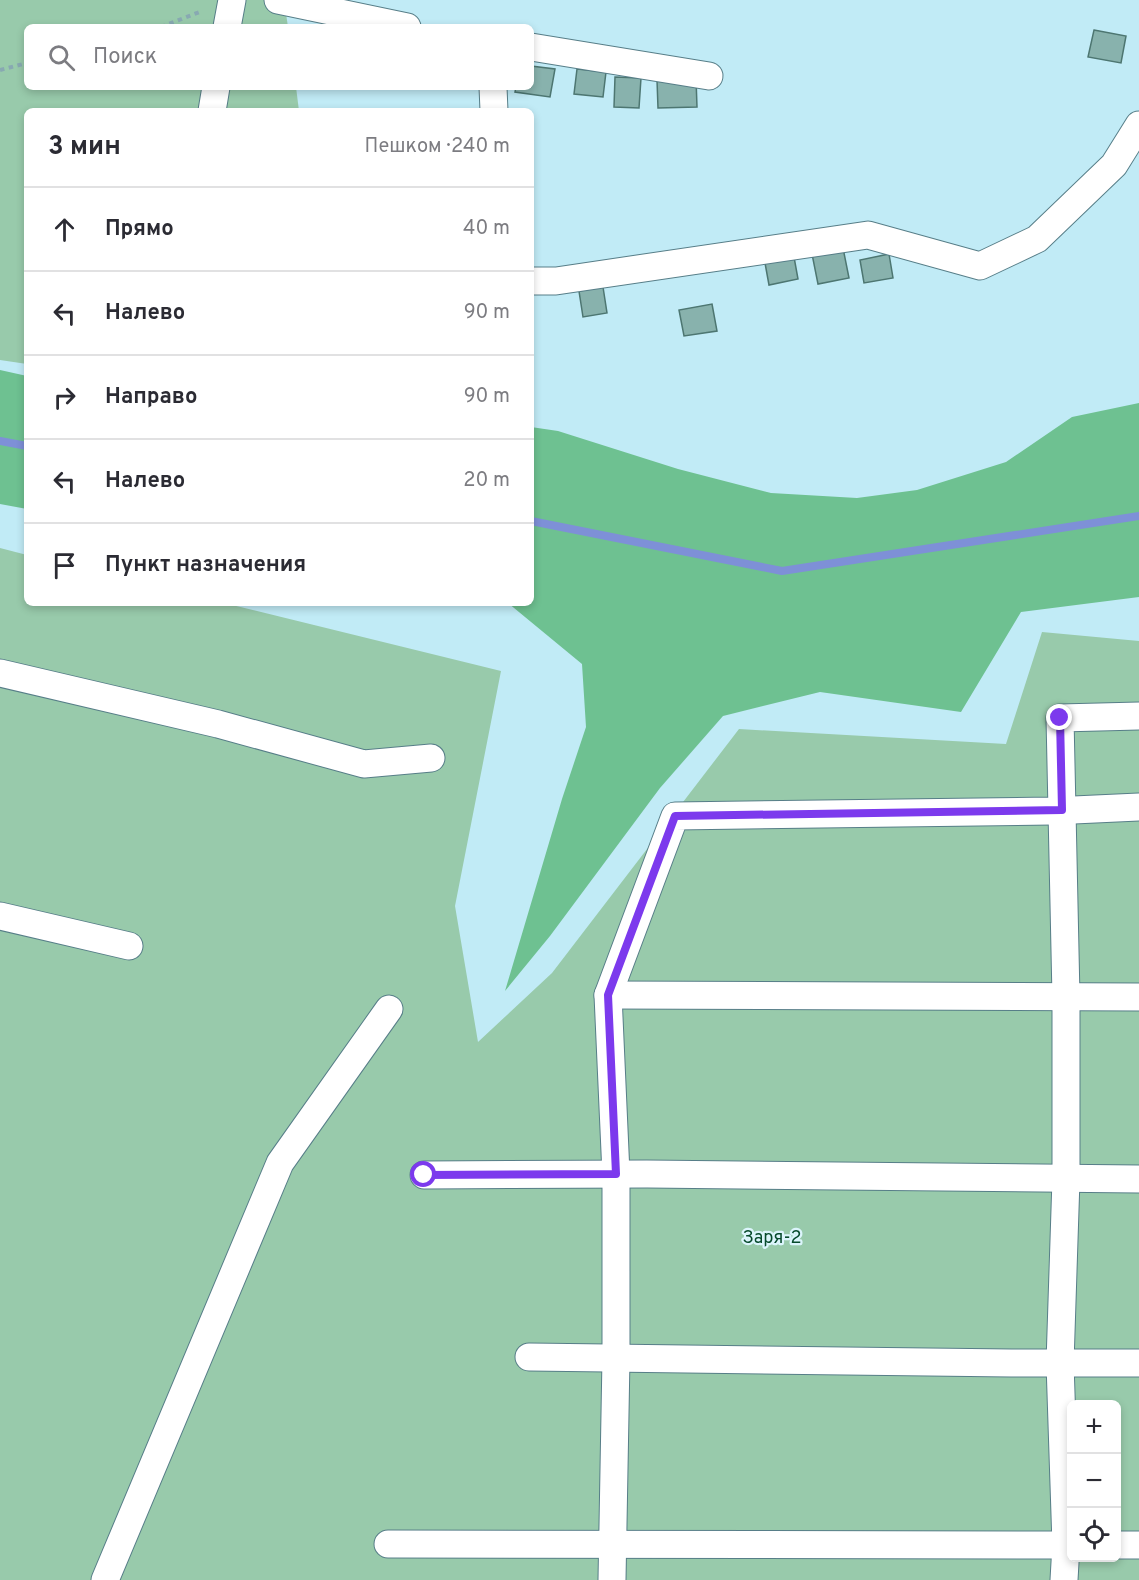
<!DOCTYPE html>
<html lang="ru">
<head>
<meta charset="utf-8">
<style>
  :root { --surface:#fff; --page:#f2f2f3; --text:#2b2b33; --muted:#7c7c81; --line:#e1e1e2 }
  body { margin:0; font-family:Overpass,sans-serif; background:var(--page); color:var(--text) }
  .controls { position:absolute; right:18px; bottom:18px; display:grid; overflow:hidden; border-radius:9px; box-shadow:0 3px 9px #0003 }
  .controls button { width:54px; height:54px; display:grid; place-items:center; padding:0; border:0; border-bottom:2px solid var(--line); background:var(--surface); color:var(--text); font:30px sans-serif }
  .stop { position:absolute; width:18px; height:18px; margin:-14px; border:4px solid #7c3aed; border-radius:50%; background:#fff }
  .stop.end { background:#7c3aed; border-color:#fff; box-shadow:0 2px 6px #0008 }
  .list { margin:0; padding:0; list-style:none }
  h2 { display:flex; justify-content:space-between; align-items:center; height:78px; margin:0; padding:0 24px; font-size:26px }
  h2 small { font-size:20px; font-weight:400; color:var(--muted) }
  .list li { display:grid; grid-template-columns:39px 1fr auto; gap:18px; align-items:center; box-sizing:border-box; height:84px; padding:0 24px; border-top:2px solid var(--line) }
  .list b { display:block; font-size:22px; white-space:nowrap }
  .list em { font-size:20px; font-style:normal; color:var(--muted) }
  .icon { flex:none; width:33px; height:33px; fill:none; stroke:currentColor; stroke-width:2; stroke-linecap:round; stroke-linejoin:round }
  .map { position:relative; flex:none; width:1139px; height:1580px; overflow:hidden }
  .search { position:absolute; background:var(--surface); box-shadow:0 3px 9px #0003; left:24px; top:24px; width:510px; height:66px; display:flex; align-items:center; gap:15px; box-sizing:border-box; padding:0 21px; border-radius:9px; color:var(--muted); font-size:22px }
  .panel { position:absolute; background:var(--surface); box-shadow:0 3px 9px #0003; left:24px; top:108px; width:510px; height:498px; border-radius:9px }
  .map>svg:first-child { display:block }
  .green { fill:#98caab; fill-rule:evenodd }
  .forest { fill:#6ec191 }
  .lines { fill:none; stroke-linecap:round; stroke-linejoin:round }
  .stream { stroke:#7e90d7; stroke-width:8 }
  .building { fill:#88b2ad; stroke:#4d7671; stroke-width:1.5 }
  .minor-casing { stroke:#577e88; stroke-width:29 }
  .path { stroke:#88a9b2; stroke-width:4; stroke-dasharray:4.5 4.5; stroke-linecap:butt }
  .minor { stroke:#fff; stroke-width:27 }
  .route { stroke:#7c3aed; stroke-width:8 }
  .labels { text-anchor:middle; stroke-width:4.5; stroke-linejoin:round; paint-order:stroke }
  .park-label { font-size:18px; fill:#074b2c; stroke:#dcf5fc }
</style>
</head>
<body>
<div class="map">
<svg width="1139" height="1580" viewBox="0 0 1139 1580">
  <rect width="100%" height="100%" fill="#c1ebf6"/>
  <g class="green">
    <path d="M 0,0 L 284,0 L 288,27 L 27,27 L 27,87 L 296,87 L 299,111 L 27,111 L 27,364 L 0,360 Z"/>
    <path d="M 0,548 L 27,555 L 27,603 L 224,603 L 501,671 L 455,906 L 478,1042 L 552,973 L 739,729 L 1006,744 L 1042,632 L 1139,641 L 1139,1580 L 0,1580 ZM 1072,1404 L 1116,1404 L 1116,1558 L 1072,1558 Z"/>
  </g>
  <g class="forest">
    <path d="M 0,370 L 27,376 L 27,509 L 0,504 Z"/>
    <path d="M 1139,403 L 1139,597 L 1021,612 L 961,712 L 820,692 L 723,716 L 660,788 L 550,936 L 505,991 L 562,799 L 586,727 L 582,664 L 508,603 L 531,603 L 531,427 L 558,431 L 678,469 L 771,493 L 857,498 L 917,490 L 1006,462 L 1072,417 Z"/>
  </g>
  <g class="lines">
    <g class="stream">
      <path d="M 0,441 L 27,446"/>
      <path d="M 531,521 L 782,571 L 1139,516"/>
    </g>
  </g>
  <g class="building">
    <path d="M 1094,30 L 1126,36 L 1121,63 L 1088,57 Z"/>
    <path d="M 531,66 L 555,69 L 550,97 L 515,92 L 516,87 L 531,87 Z"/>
    <path d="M 577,69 L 606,72 L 603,97 L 574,94 Z"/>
    <path d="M 615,77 L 641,78 L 639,108 L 614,107 Z"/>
    <path d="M 696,78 L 697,107 L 658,108 L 657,80 Z"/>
    <path d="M 843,248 L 849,278 L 818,284 L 812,254 Z"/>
    <path d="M 889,254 L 893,278 L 864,283 L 860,260 Z"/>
    <path d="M 794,257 L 798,279 L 769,285 L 765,263 Z"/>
    <path d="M 603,287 L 607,313 L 583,317 L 579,291 Z"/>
    <path d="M 712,304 L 717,331 L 684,336 L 679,310 Z"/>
  </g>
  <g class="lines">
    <g class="minor-casing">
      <g id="minor">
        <path d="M 278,0 L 407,27"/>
        <path d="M 227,27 L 232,0"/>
        <path d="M 531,47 L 709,76"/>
        <path d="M 493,87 L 494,111"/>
        <path d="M 212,111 L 216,87"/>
        <path d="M 531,281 L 556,281 L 868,235 L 980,266 L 1037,239 L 1114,165 L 1139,125"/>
        <path d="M 0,673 L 218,724 L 364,764 L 431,758"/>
        <path d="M 0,916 L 129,946"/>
        <path d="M 608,995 L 1139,997"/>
        <path d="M 424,1175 L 647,1174 L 1139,1179"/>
        <path d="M 529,1357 L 1011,1363 L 1139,1363"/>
        <path d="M 388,1544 L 1072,1545"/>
        <path d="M 1116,1545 L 1139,1545"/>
        <path d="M 105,1580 L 280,1163 L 389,1009"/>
        <path d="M 612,1580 L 616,1358 L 616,1174 L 608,995 L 675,816 L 1052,811 L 1139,807"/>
        <path d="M 1064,1580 L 1066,1545 L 1060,1363 L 1066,1179 L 1066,997 L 1060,718 L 1139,716"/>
      </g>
    </g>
    <g class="path">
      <path d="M 161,27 L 202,11"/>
      <path d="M 0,70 L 27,63"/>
    </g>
    <use href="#minor" class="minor"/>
  </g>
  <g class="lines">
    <path class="route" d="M 424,1175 L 616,1174 L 608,995 L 675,816 L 1062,810 L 1060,718"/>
  </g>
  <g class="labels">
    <g class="park-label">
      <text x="772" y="1243">Заря-2</text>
    </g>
  </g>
</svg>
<div class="controls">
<button>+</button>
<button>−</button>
<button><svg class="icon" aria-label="locate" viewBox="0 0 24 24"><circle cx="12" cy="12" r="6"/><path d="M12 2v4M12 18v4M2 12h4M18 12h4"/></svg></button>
</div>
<div class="stop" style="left:424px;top:1175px"></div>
<div class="stop end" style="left:1060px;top:718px"></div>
<div class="search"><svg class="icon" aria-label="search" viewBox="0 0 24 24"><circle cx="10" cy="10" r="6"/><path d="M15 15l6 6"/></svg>Поиск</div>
<section class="panel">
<h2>3 мин<small>Пешком · 240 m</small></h2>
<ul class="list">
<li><svg class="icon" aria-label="ahead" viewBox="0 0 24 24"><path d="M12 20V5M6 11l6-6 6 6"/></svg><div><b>Прямо</b></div><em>40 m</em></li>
<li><svg class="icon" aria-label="left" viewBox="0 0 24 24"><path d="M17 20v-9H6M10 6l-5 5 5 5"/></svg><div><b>Налево</b></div><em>90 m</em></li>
<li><svg class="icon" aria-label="right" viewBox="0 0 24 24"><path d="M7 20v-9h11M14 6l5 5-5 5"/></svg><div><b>Направо</b></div><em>90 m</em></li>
<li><svg class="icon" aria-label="left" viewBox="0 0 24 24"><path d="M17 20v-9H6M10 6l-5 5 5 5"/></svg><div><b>Налево</b></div><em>20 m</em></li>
<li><svg class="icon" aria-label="arrive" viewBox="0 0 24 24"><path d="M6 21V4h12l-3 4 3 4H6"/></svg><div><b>Пункт назначения</b></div></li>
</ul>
</section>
</div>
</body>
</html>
